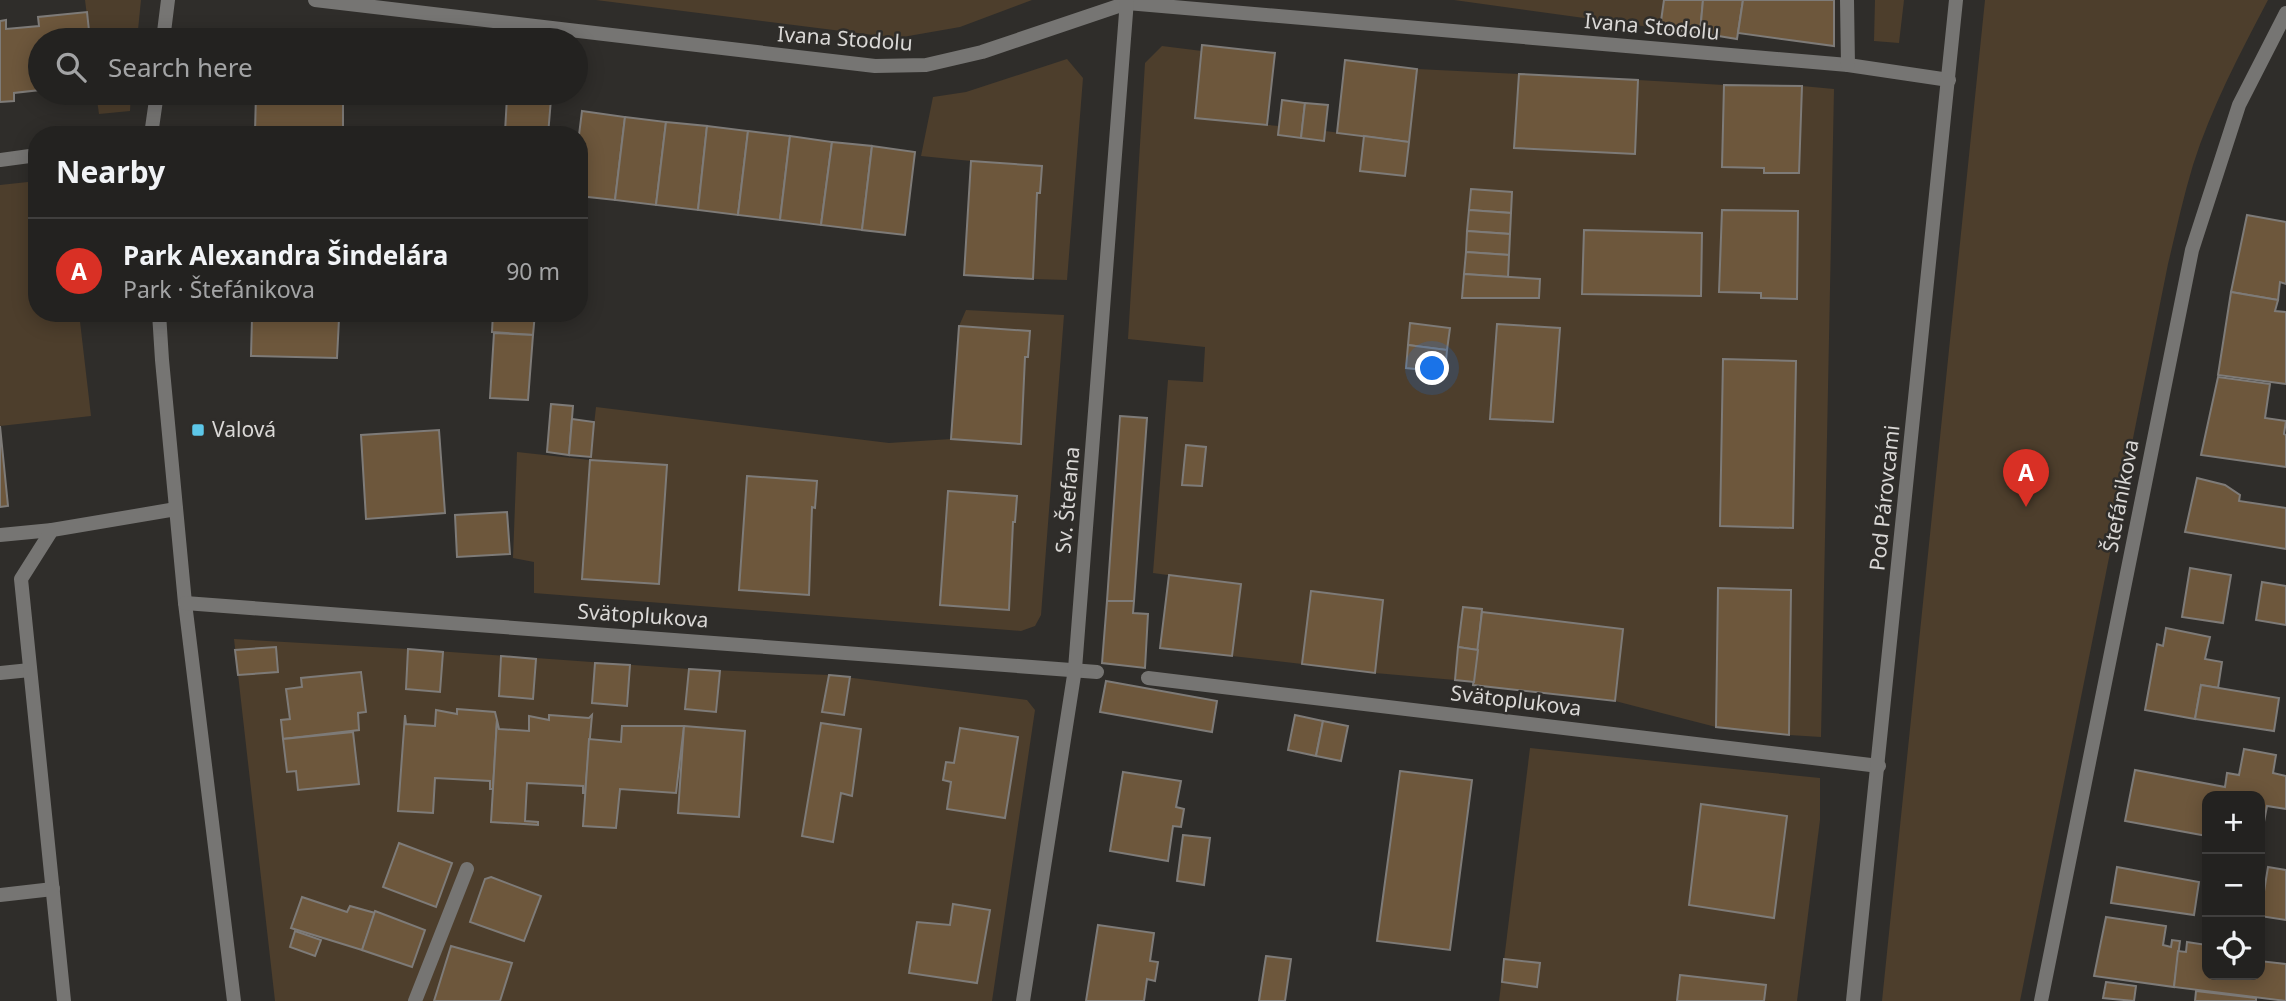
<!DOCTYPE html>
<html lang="en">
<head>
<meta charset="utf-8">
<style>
  :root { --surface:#232220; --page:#2f2f2d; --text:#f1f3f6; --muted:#a3a4a5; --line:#403f3e; --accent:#d93025 }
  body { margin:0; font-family:"Noto Sans",sans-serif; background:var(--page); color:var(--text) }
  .controls { position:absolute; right:21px; bottom:21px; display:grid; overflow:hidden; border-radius:14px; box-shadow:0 4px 18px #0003 }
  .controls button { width:63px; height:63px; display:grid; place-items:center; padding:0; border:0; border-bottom:2px solid var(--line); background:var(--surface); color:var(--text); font:35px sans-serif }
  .you { position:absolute; left:1433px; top:369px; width:24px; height:24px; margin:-18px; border:5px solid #fff; border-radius:50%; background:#1a73e8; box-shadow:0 0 0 10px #1a73e833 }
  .badge { display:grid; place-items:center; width:46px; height:46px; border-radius:50%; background:var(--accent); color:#fff; font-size:23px; font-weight:700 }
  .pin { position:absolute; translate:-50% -58px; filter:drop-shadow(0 2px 4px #0008) }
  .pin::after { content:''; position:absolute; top:37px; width:24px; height:21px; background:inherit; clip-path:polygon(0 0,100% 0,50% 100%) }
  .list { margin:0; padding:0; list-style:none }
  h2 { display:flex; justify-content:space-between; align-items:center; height:91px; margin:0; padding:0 28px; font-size:30px }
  h2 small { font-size:23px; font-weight:400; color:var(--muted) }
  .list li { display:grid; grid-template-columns:46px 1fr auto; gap:21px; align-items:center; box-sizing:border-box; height:105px; padding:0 28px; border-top:2px solid var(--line) }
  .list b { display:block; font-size:26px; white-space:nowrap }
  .list p { margin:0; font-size:23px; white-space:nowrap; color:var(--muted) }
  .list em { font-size:23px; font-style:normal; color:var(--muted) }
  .icon { flex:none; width:38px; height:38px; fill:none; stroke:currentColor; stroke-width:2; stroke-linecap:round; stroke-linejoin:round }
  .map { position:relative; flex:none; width:2286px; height:1001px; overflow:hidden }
  .search { position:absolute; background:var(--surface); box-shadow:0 4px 18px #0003; left:28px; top:28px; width:560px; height:77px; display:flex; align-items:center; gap:18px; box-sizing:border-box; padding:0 24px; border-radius:38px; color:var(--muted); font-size:26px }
  .panel { position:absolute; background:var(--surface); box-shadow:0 4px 18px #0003; left:28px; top:126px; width:560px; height:196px; border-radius:28px }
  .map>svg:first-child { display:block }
  .green { fill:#4d3e2c }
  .building { fill:#6d573c; stroke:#7e7b78; stroke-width:2 }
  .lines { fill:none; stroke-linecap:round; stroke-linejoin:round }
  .service { stroke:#767573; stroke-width:14 }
  .minor { stroke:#767573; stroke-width:14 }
  .poi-dot { fill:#5dc7e8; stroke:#2f2d2a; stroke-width:2.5 }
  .labels { text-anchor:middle; stroke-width:5; stroke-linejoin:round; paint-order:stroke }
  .street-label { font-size:21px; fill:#dad8d6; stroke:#2f2d2a }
  .poi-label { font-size:21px; fill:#dad8d6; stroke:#2f2d2a; text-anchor:start }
</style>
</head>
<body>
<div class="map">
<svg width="2286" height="1001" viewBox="0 0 2286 1001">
  <rect width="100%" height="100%" fill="#2f2d2a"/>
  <g class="green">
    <path d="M 85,0 L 141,0 L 137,40 L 90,40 Z"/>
    <path d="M 596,0 L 1032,0 L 960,27 L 897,38 Z"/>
    <path d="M 1454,0 L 1834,0 L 1834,46 L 1738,33 L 1737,39 Z"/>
    <path d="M 1875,0 L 1904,0 L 1899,43 L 1874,41 Z"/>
    <path d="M 1985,0 L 2268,0 C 2240,53 2211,108 2193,165 C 2183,198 2176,231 2168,264 L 2020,1001 L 1882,1001 Z"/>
    <path d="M 1162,46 L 1202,51 L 1195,118 L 1279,126 L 1278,135 L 1323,141 L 1325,131 L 1364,136 L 1361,171 L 1404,176 L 1417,69 L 1519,74 L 1515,148 L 1634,154 L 1638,80 L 1724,85 L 1722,167 L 1764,168 L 1764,173 L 1799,173 L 1802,86 L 1834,89 L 1821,737 L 1789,735 L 1791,590 L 1718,589 L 1716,727 L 1615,701 L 1623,629 L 1482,612 L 1482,609 L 1463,607 L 1455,680 L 1375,673 L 1311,592 L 1302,664 L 1232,656 L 1240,585 L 1153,573 L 1168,380 L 1203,382 L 1205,347 L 1128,339 L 1145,63 Z"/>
    <path d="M 1067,59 L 1083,78 L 1067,280 L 1033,279 L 1037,193 L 1040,193 L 971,161 L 921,156 L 933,97 L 966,92 Z"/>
    <path d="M 96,93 L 131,93 L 130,111 L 99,114 Z"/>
    <path d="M 37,181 L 37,313 L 79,313 L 91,416 L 0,426 L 0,185 Z"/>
    <path d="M 966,310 L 1064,315 L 1041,615 L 1035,626 L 1021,631 L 534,593 L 534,562 L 513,558 L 517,452 L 590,460 L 596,407 L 889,443 L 951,439 L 1021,444 L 1025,357 L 1028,357 L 1030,331 L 959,326 Z"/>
    <path d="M 234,639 L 408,649 L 689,669 L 829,675 L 1027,700 L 1035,710 L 992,1001 L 275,1001 Z"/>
    <path d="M 1530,748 L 1820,778 L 1820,820 L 1797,1001 L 1499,1001 Z"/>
  </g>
  <g class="building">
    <path d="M 1664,0 L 1703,0 L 1700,33 L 1660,28 Z"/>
    <path d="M 1703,0 L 1743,0 L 1737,39 L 1700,33 Z"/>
    <path d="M 1743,0 L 1834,0 L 1834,46 L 1738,33 Z"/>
    <path d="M 87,12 L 90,40 L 40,40 L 40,90 L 14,93 L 14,101 L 0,102 L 0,21 L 6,20 L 6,29 L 39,26 L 38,17 Z"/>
    <path d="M 1202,45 L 1275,53 L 1267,125 L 1195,118 Z"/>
    <path d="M 1345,60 L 1417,69 L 1409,142 L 1337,133 Z"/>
    <path d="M 1519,74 L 1638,80 L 1635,154 L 1514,148 Z"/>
    <path d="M 1724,85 L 1802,86 L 1799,173 L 1764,173 L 1764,168 L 1722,167 Z"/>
    <path d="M 256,93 L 343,95 L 343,133 L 255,132 Z"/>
    <path d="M 256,93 L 343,93 L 343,95 Z"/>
    <path d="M 508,93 L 551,93 L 551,99 L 507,97 Z"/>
    <path d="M 507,97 L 551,99 L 548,135 L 505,132 Z"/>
    <path d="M 1282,100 L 1305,103 L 1301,138 L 1278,135 Z"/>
    <path d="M 1305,103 L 1328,105 L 1324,141 L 1301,138 Z"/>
    <path d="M 582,111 L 625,117 L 615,200 L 579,196 L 579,135 Z"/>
    <path d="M 625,117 L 666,122 L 656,205 L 615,200 Z"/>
    <path d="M 666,122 L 707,126 L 698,210 L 656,205 Z"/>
    <path d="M 707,126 L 748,131 L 738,215 L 698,210 Z"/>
    <path d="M 748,131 L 790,136 L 780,220 L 738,215 Z"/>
    <path d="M 255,132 L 343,133 L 343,135 L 255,135 Z"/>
    <path d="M 790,136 L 832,142 L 821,225 L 780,220 Z"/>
    <path d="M 1364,136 L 1409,142 L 1405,176 L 1360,171 Z"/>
    <path d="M 832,142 L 872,146 L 862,230 L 821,225 Z"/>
    <path d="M 872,146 L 915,152 L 905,235 L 862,230 Z"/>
    <path d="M 971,161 L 1042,166 L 1040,193 L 1037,193 L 1033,279 L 964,275 Z"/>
    <path d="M 1471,189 L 1512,192 L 1511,213 L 1469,210 Z"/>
    <path d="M 1469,210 L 1511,213 L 1510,234 L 1467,231 Z"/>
    <path d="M 1722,210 L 1798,211 L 1797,299 L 1761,298 L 1761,293 L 1719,292 Z"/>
    <path d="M 2247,215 L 2286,222 L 2286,284 L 2280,282 L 2278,300 L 2231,292 Z"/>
    <path d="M 1584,230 L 1702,233 L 1701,296 L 1582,294 Z"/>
    <path d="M 1467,231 L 1510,234 L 1509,255 L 1466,252 Z"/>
    <path d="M 1466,252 L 1509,255 L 1508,277 L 1464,274 Z"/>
    <path d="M 1464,274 L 1540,279 L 1539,298 L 1462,298 Z"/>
    <path d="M 2231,292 L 2278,300 L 2275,311 L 2286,312 L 2286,384 L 2218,375 Z"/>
    <path d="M 252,313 L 339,313 L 339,319 L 252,318 Z"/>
    <path d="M 493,313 L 535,313 L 533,335 L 492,332 Z"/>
    <path d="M 252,318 L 339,319 L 337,358 L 251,356 Z"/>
    <path d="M 1410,323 L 1450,328 L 1447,350 L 1408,345 Z"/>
    <path d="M 1497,324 L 1560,328 L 1553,422 L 1490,419 Z"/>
    <path d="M 959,326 L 1030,331 L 1028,357 L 1025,357 L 1021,444 L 951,439 Z"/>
    <path d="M 494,333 L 533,335 L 528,400 L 490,398 Z"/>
    <path d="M 1408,345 L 1447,350 L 1445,372 L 1406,368 Z"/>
    <path d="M 1723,359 L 1796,361 L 1793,528 L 1720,526 Z"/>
    <path d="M 2218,377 L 2270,384 L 2265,418 L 2286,421 L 2284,434 L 2286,435 L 2286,467 L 2201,455 Z"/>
    <path d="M 551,404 L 573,406 L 569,455 L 547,452 Z"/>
    <path d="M 1120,416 L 1147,418 L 1134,601 L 1107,601 Z"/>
    <path d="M 572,419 L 594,422 L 591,457 L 569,455 Z"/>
    <path d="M 0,426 L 8,506 L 0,507 Z"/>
    <path d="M 439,430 L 445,513 L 366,519 L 361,435 Z"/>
    <path d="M 1186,445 L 1206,447 L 1202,486 L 1182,485 Z"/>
    <path d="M 590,460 L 667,465 L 659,584 L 582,579 Z"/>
    <path d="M 747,476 L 817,481 L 815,508 L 812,507 L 809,595 L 739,590 Z"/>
    <path d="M 2197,478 L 2225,485 L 2240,495 L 2239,501 L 2286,508 L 2286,549 L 2185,532 Z"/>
    <path d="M 948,491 L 1017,496 L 1015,522 L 1013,522 L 1009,610 L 940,605 Z"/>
    <path d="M 507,512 L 510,554 L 457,557 L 455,515 Z"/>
    <path d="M 2190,568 L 2231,575 L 2223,623 L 2182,617 Z"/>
    <path d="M 1169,575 L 1241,584 L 1232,656 L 1160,648 Z"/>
    <path d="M 2262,582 L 2286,586 L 2286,625 L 2256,620 Z"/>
    <path d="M 1718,588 L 1791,590 L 1789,735 L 1716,727 Z"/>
    <path d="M 1311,591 L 1383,600 L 1375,673 L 1302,664 Z"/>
    <path d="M 1107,601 L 1134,601 L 1133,613 L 1148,614 L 1145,668 L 1102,663 Z"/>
    <path d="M 1463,607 L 1482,609 L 1478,650 L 1458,647 Z"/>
    <path d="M 1482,612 L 1623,629 L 1615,701 L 1473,685 Z"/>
    <path d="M 2166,628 L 2210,637 L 2205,659 L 2222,662 L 2218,688 L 2201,685 L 2195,719 L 2145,710 L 2157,644 L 2163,646 Z"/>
    <path d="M 276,647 L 278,672 L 238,675 L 235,650 Z"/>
    <path d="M 1458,647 L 1478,650 L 1474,682 L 1455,680 Z"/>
    <path d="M 408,649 L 443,652 L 440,692 L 406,689 Z"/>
    <path d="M 501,656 L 536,659 L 533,699 L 499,696 Z"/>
    <path d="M 595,663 L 630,665 L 627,706 L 592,703 Z"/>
    <path d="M 689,669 L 720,671 L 716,712 L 685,709 Z"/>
    <path d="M 361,672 L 366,712 L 358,713 L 359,730 L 283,739 L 281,720 L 290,719 L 286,689 L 302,687 L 301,678 Z"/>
    <path d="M 829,675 L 850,677 L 844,715 L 822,712 Z"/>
    <path d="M 1106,681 L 1217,701 L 1212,732 L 1100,712 Z"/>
    <path d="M 2201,685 L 2279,698 L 2274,731 L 2195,719 Z"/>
    <path d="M 457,709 L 495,712 L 497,720 L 493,789 L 490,789 L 490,781 L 435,778 L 433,813 L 398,811 L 405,715 L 406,724 L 435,726 L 436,710 L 457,714 Z"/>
    <path d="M 549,715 L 589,718 L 592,715 L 585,793 L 583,793 L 583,786 L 527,783 L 525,821 L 538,822 L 538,825 L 491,822 L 497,720 L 499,729 L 529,731 L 529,716 L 549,720 Z"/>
    <path d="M 1295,715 L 1323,721 L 1316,756 L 1288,750 Z"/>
    <path d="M 1323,721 L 1348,726 L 1341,761 L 1316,756 Z"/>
    <path d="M 821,723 L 861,729 L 852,796 L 841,793 L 833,842 L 802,836 Z"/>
    <path d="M 622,726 L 684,726 L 676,793 L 620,789 L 616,828 L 583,826 L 589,739 L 621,742 Z"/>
    <path d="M 684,726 L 745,731 L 739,817 L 678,813 Z"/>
    <path d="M 960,728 L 1018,737 L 1005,818 L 947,809 L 951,782 L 943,780 L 946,762 L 954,763 Z"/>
    <path d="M 353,732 L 359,784 L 298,790 L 296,771 L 287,772 L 283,739 Z"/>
    <path d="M 2244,749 L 2276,755 L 2273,773 L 2286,776 L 2286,809 L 2267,806 L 2260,843 L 2260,796 L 2207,796 L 2207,836 L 2125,821 L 2135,770 L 2225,787 L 2227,773 L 2239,775 Z"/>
    <path d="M 1400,771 L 1472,780 L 1450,950 L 1377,941 Z"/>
    <path d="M 1123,772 L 1181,781 L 1176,807 L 1184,809 L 1181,827 L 1173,826 L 1168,861 L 1110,851 Z"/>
    <path d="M 1701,804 L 1787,816 L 1774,918 L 1689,905 Z"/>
    <path d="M 1183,835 L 1210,838 L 1204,885 L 1177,881 Z"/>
    <path d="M 399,843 L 452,863 L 436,907 L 383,887 Z"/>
    <path d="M 2117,867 L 2199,882 L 2194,915 L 2111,903 Z"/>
    <path d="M 2268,867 L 2286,870 L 2286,920 L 2260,916 Z"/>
    <path d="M 491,877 L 541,896 L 524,941 L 470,922 L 485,879 Z"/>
    <path d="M 302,897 L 347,912 L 350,906 L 375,913 L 362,950 L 291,928 Z"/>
    <path d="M 953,904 L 990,910 L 977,983 L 909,973 L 917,922 L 950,925 Z"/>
    <path d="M 375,911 L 425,930 L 412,967 L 362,950 Z"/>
    <path d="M 2106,917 L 2166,926 L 2163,945 L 2171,947 L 2172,940 L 2180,941 L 2174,987 L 2094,976 Z"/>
    <path d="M 1098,925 L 1154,933 L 1150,961 L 1158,962 L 1155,981 L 1147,979 L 1144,1001 L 1086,1001 Z"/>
    <path d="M 295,931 L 321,940 L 315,956 L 290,947 Z"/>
    <path d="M 2187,942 L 2207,945 L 2207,975 L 2260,975 L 2260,961 L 2286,964 L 2286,1001 L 2174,987 L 2178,951 L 2186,952 Z"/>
    <path d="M 451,946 L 512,963 L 500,1001 L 434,1001 Z"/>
    <path d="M 1266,956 L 1291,959 L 1285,1001 L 1259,1001 Z"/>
    <path d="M 1504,959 L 1540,963 L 1537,987 L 1502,982 Z"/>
    <path d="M 1680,975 L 1766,985 L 1764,1001 L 1677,1001 Z"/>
    <path d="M 2106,982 L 2136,986 L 2134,1001 L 2103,998 Z"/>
    <path d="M 2196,991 L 2256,998 L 2256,1001 L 2195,1001 Z"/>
  </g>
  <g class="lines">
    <g class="service">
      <path d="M 0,535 L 52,530"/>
      <path d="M 0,673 L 30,670"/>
      <path d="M 0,895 L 53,889"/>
      <path d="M 64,1001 L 21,579 L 52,530 L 176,509"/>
    </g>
    <g class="minor">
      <path d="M 315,0 L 875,66 L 926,65 L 982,52 L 1127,3 L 1848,65 L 1949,80"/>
      <path d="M 1847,0 L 1848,65"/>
      <path d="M 163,40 L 168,0"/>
      <path d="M 151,135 L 157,93"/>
      <path d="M 0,160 L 37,155"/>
      <path d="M 159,313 L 162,360 L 185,603 L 234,1001"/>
      <path d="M 185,603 L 1097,672"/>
      <path d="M 1148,678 L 1879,766"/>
      <path d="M 415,1001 L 467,869"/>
      <path d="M 1023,1001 L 1075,669 L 1127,0"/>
      <path d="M 1853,1001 L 1956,0"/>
      <path d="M 2041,1001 L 2192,250 L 2239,105 L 2286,13"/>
    </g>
  </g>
  <rect class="poi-dot" x="191" y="423" width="14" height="14" rx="3.5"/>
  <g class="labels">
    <g class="street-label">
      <text transform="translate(1652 27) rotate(5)" y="7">Ivana Stodolu</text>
      <text transform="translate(845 39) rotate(4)" y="7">Ivana Stodolu</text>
      <text transform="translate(2121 496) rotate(-79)" y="7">Štefánikova</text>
      <text transform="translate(1885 498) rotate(-84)" y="7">Pod Párovcami</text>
      <text transform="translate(1068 500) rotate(-85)" y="7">Sv. Štefana</text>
      <text transform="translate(643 616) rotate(4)" y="7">Svätoplukova</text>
      <text transform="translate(1516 701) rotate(7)" y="7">Svätoplukova</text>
    </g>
    <g class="poi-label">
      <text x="212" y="437">Valová</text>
    </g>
  </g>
</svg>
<div class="controls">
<button>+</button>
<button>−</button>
<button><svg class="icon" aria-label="locate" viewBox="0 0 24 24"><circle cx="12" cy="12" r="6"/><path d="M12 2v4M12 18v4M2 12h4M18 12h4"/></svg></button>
</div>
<div class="you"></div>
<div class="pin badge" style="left:2026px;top:507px">A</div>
<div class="search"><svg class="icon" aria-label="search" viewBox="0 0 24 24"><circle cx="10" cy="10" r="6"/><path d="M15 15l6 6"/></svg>Search here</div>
<section class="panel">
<h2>Nearby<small></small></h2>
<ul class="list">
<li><span class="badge">A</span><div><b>Park Alexandra Šindelára</b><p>Park · Štefánikova</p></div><em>90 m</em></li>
</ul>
</section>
</div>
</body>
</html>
